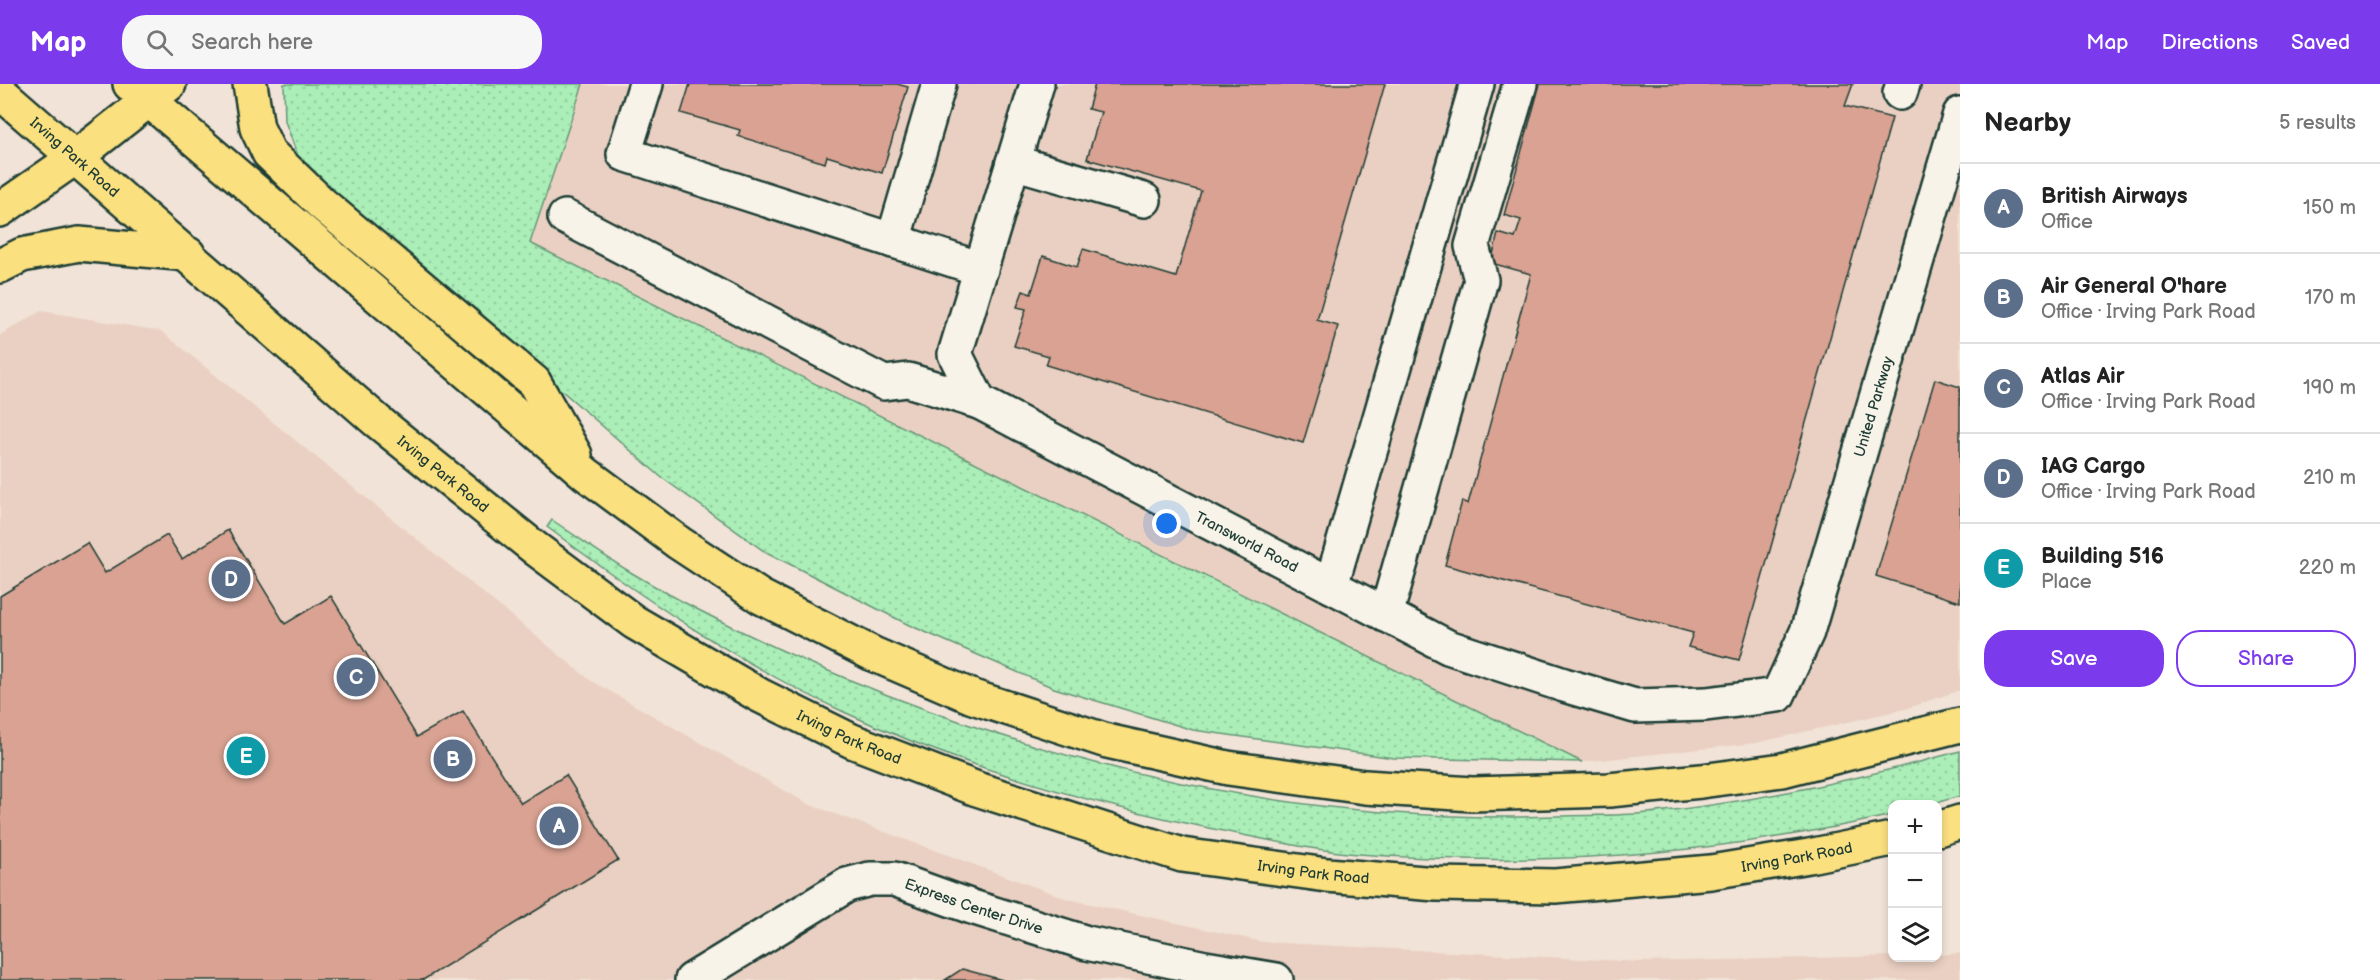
<!DOCTYPE html>
<html lang="en">
<head>
<meta charset="utf-8">
<style>
  :root { --surface:#fff; --page:#f6f6f6; --text:#222; --muted:#767676; --line:#e0e0e0; --accent:#7c3aed }
  body { margin:0; font-family:"Balsamiq Sans",sans-serif; background:var(--page); color:var(--text) }
  .controls { position:absolute; right:18px; bottom:18px; display:grid; overflow:hidden; border-radius:12px; box-shadow:0 3px 9px #0003 }
  .controls button { width:54px; height:54px; display:grid; place-items:center; padding:0; border:0; border-bottom:2px solid var(--line); background:var(--surface); color:var(--text); font:30px sans-serif }
  .you { position:absolute; left:1167px; top:440px; width:21px; height:21px; margin:-15px; border:4px solid #fff; border-radius:50%; background:#1a73e8; box-shadow:0 0 0 9px #1a73e833 }
  .badge { display:grid; place-items:center; width:39px; height:39px; border-radius:50%; background:var(--accent); color:#fff; font-size:20px; font-weight:700 }
  .pin { position:absolute; translate:-50% -50%; border:3px solid #fff; box-shadow:0 2px 6px #0006 }
  .list { margin:0; padding:0; list-style:none }
  h2 { display:flex; justify-content:space-between; align-items:center; height:78px; margin:0; padding:0 24px; font-size:26px }
  h2 small { font-size:20px; font-weight:400; color:var(--muted) }
  .list li { display:grid; grid-template-columns:39px 1fr auto; gap:18px; align-items:center; box-sizing:border-box; height:90px; padding:0 24px; border-top:2px solid var(--line) }
  .list b { display:block; font-size:22px; white-space:nowrap }
  .list p { margin:0; font-size:20px; white-space:nowrap; color:var(--muted) }
  .list em { font-size:20px; font-style:normal; color:var(--muted) }
  .actions { display:flex; gap:12px; padding:18px 24px }
  .actions a { flex:1; padding:14px 0; border:2px solid var(--accent); border-radius:24px; text-align:center; font-size:21px; color:var(--accent) }
  .actions .main { background:var(--accent); color:#fff }
  .icon { flex:none; width:33px; height:33px; fill:none; stroke:currentColor; stroke-width:2; stroke-linecap:round; stroke-linejoin:round }
  .map { position:relative; flex:none; width:1960px; height:896px; overflow:hidden }
  header { display:flex; align-items:center; gap:36px; box-sizing:border-box; height:84px; padding:0 30px; background:var(--accent); color:#fff }
  header strong { font-size:28px }
  nav { display:flex; gap:33px; margin-inline-start:auto; font-size:21px }
  .search { width:420px; height:54px; background:var(--page); display:flex; align-items:center; gap:15px; box-sizing:border-box; padding:0 21px; border-radius:24px; color:var(--muted); font-size:22px }
  main { display:flex }
  aside { flex:1; background:var(--surface) }
  .map>svg:first-child { display:block }
  .built { fill:#ead0c2 }
  .grass { fill:url(#grass-dots); stroke:#659676; stroke-width:1.5 }
  .building { fill:#d9a292; stroke:#1f3d34; stroke-width:1.5 }
  .lines { fill:none; stroke-linecap:round; stroke-linejoin:round }
  .minor-casing { stroke:#1f3d34; stroke-width:38 }
  .major-casing { stroke:#1f3d34; stroke-width:38 }
  .minor { stroke:#f7f3e8; stroke-width:33 }
  .major { stroke:#fbe080; stroke-width:33 }
  .labels { text-anchor:middle; stroke-width:6; stroke-linejoin:round; paint-order:stroke }
  .street-label { font-size:15px; fill:#1f3d34; stroke:#f7f3e8 }
</style>
</head>
<body>
<header>
<strong>Map</strong>
<div class="search"><svg class="icon" aria-label="search" viewBox="0 0 24 24"><circle cx="10" cy="10" r="6"/><path d="M15 15l6 6"/></svg>Search here</div>
<nav><a>Map</a><a>Directions</a><a>Saved</a></nav>
</header>
<main>
<div class="map">
<svg width="1960" height="896" viewBox="0 0 1960 896">
  <defs>
    <pattern id="grass-dots" width="8" height="8" patternUnits="userSpaceOnUse" patternTransform="scale(1.5)"><rect width="8" height="8" fill="#abeeb8"/><path d="M2 2h.1M6 6h.1" fill="none" stroke="#93cd9f" stroke-width="1.8" stroke-linecap="round"/></pattern>
  </defs>
  <rect width="100%" height="100%" fill="#f1e3d7"/>
  <filter id="ink" filterUnits="userSpaceOnUse"><feTurbulence type="fractalNoise" baseFrequency=".0167" numOctaves="2"/><feDisplacementMap in="SourceGraphic" scale="12" xChannelSelector="R" yChannelSelector="G"/><feConvolveMatrix kernelMatrix="1 2 1 2 8 2 1 2 1" color-interpolation-filters="sRGB"/></filter>
  <g filter="url(#ink)">
    <g class="built">
      <path d="M 583,0 L 1960,0 L 1960,606 L 1905,625 L 1756,659 L 1582,678 L 530,159 Z"/>
      <path d="M 41,227 L 161,247 L 590,596 L 808,720 L 1068,815 L 1263,858 L 1641,878 L 1892,872 L 1938,874 L 1938,871 L 1960,869 L 1960,896 L 0,896 L 0,251 Z"/>
    </g>
    <g class="grass">
      <path d="M 284,0 L 583,0 L 530,159 L 1582,678 L 1394,674 L 1193,646 L 1054,604 L 909,541 L 764,467 L 661,393 L 421,184 L 306,95 L 285,37 Z"/>
      <path d="M 552,436 C 579,454 605,473 632,489 C 700,530 772,563 845,594 C 1074,689 1311,741 1559,732 C 1588,731 1619,732 1648,729 C 1754,718 1857,696 1960,667 L 1960,712 L 1932,720 L 1892,720 L 1892,731 C 1719,770 1537,784 1359,770 C 1317,767 1274,757 1233,749 C 1101,723 966,685 844,628 C 738,579 641,513 547,443 Z"/>
    </g>
    <g class="building">
      <path d="M 690,0 L 897,0 L 908,3 L 882,89 L 827,72 L 825,79 L 738,52 L 740,46 L 681,29 Z"/>
      <path d="M 1095,0 L 1385,0 L 1317,236 L 1338,242 L 1303,359 L 1046,281 L 1049,272 L 1014,262 L 1026,225 L 1017,223 L 1023,207 L 1031,210 L 1043,172 L 1077,183 L 1083,165 L 1176,193 L 1201,107 L 1087,75 L 1101,28 L 1088,25 Z"/>
      <path d="M 1540,0 L 1853,0 L 1845,22 L 1892,34 L 1739,576 L 1688,563 L 1693,549 L 1445,481 L 1462,417 L 1468,420 L 1531,190 L 1491,179 L 1498,149 L 1515,154 L 1521,136 L 1504,131 Z"/>
      <path d="M 1935,295 L 1960,303 L 1960,518 L 1876,492 Z"/>
      <path d="M 228,446 L 285,540 L 331,512 L 417,653 L 463,627 L 521,719 L 566,691 L 618,776 L 423,896 L 0,896 L 0,512 L 87,459 L 105,489 L 167,451 L 182,475 Z"/>
      <path d="M 962,885 L 1003,896 L 945,896 Z"/>
    </g>
    <g class="lines">
      <g class="minor-casing">
        <g id="minor">
          <path d="M 646,0 L 624,70 L 981,185"/>
          <path id="s1" d="M 1037,0 L 955,270 L 979,318 L 1448,563 L 1564,601 L 1635,622 L 1706,620 L 1778,611 L 1807,548 L 1960,30"/>
          <path d="M 1900,9 L 1903,0"/>
          <path d="M 1013,78 L 1144,116"/>
          <path d="M 565,133 L 884,299 L 908,296 L 979,318"/>
          <path d="M 893,157 L 939,0"/>
          <path d="M 1331,502 L 1477,0"/>
          <path d="M 1386,531 L 1481,196 L 1472,162 L 1520,0"/>
          <path id="s2" d="M 692,896 L 847,801 L 870,795 L 894,795 L 972,823 L 1087,859 L 1205,884 L 1276,896"/>
        </g>
      </g>
      <g class="major-casing">
        <g id="major">
          <path d="M 130,0 L 586,390 L 679,459 L 761,513 L 873,570 L 973,613 L 1107,657 L 1228,684 L 1365,703 L 1472,710 L 1609,706 L 1701,697 L 1782,686 L 1960,641"/>
          <path d="M 250,0 L 257,44 L 269,69 L 321,119 L 534,298 L 575,371"/>
          <path id="s3" d="M 0,8 L 377,337 L 536,465 L 634,538 L 759,611 L 852,657 L 977,705 L 1182,771 L 1327,791 L 1436,800 L 1555,802 L 1711,788 L 1809,772 L 1892,755"/>
          <path d="M 0,126 L 76,73 L 169,0"/>
          <path d="M 0,182 L 22,171 L 79,160 L 188,170"/>
          <path d="M 1938,745 L 1960,738"/>
        </g>
      </g>
      <use href="#minor" class="minor"/>
      <use href="#major" class="major"/>
    </g>
  </g>
  <g class="labels">
    <g class="street-label">
      <text dy="5" stroke="none"><textPath href="#s3" startOffset="99">Irving Park Road</textPath></text>
      <text dy="5" stroke="none"><textPath href="#s1" startOffset="1509">United Parkway</textPath></text>
      <text dy="5" stroke="none"><textPath href="#s3" startOffset="585">Irving Park Road</textPath></text>
      <text dy="5" stroke="none"><textPath href="#s1" startOffset="638">Transworld Road</textPath></text>
      <text dy="5" stroke="none"><textPath href="#s3" startOffset="1071">Irving Park Road</textPath></text>
      <text dy="5" stroke="none"><textPath href="#s3" startOffset="2043">Irving Park Road</textPath></text>
      <text dy="5" stroke="none"><textPath href="#s3" startOffset="1557">Irving Park Road</textPath></text>
      <text dy="5" stroke="none"><textPath href="#s2" startOffset="314">Express Center Drive</textPath></text>
    </g>
  </g>
</svg>
<div class="controls">
<button>+</button>
<button>−</button>
<button><svg class="icon" aria-label="layers" viewBox="0 0 24 24"><path d="M12 4l9 5-9 5-9-5zM3 14l9 5 9-5"/></svg></button>
</div>
<div class="you"></div>
<div class="pin badge" style="left:559px;top:742px;background:#5c6f8a">A</div>
<div class="pin badge" style="left:453px;top:675px;background:#5c6f8a">B</div>
<div class="pin badge" style="left:356px;top:593px;background:#5c6f8a">C</div>
<div class="pin badge" style="left:231px;top:495px;background:#5c6f8a">D</div>
<div class="pin badge" style="left:246px;top:672px;background:#0f9aa8">E</div>
</div>
<aside>
<h2>Nearby<small>5 results</small></h2>
<ul class="list">
<li><span class="badge" style="background:#5c6f8a">A</span><div><b>British Airways</b><p>Office</p></div><em>150 m</em></li>
<li><span class="badge" style="background:#5c6f8a">B</span><div><b>Air General O'hare</b><p>Office · Irving Park Road</p></div><em>170 m</em></li>
<li><span class="badge" style="background:#5c6f8a">C</span><div><b>Atlas Air</b><p>Office · Irving Park Road</p></div><em>190 m</em></li>
<li><span class="badge" style="background:#5c6f8a">D</span><div><b>IAG Cargo</b><p>Office · Irving Park Road</p></div><em>210 m</em></li>
<li><span class="badge" style="background:#0f9aa8">E</span><div><b>Building 516</b><p>Place</p></div><em>220 m</em></li>
</ul>
<div class="actions"><a class="main">Save</a><a>Share</a></div>
</aside>
</main>
</body>
</html>
